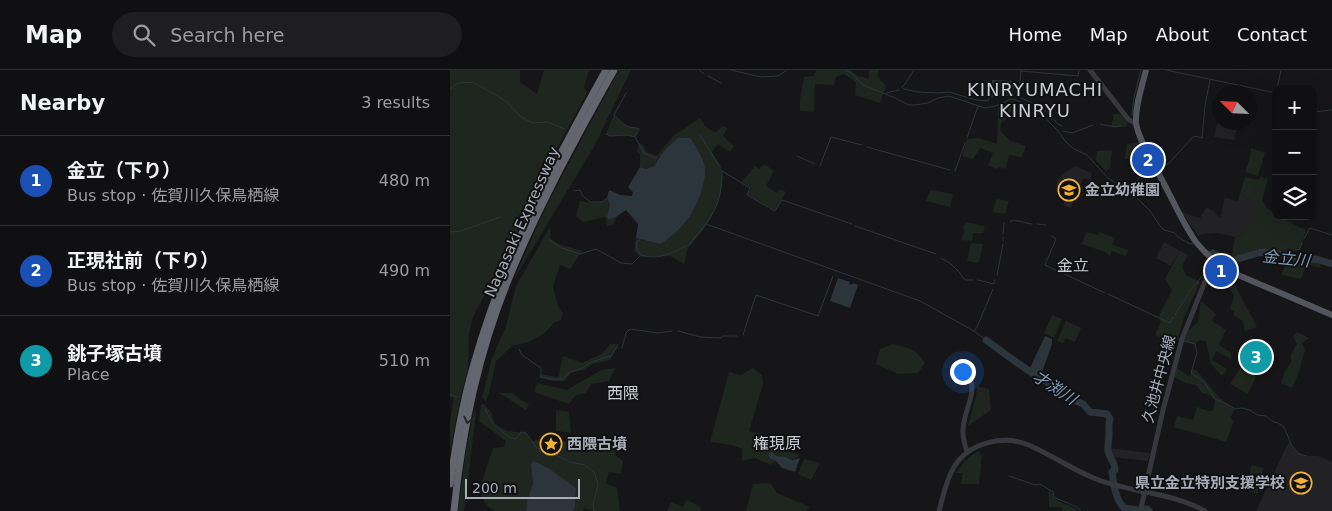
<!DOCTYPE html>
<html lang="en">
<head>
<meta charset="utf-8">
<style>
  :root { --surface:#101012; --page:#1e1e20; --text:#f1f3f6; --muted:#9c9d9f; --line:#303032; --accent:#0b8043 }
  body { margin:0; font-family:"DejaVu Sans","Noto Sans JP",sans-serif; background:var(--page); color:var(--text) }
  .controls { position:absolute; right:15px; top:15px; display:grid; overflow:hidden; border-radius:10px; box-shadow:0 5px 20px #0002 }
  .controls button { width:45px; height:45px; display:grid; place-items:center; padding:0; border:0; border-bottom:1px solid var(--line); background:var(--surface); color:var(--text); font:25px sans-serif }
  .compass { position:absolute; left:762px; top:15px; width:45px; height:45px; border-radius:50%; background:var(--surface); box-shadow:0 5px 20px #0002; rotate:294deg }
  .scale { position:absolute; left:15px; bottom:12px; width:115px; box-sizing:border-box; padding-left:5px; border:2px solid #a8adb8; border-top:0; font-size:14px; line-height:18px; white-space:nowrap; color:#a8adb8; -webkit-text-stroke:4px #111113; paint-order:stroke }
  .you { position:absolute; left:512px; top:301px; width:18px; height:18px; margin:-12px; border:4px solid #fff; border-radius:50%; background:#1a73e8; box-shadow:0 0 0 8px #1a73e833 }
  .badge { display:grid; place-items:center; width:32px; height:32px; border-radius:50%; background:var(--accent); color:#fff; font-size:16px; font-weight:700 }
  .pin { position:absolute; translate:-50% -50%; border:2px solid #fff; box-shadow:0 1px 5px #0006 }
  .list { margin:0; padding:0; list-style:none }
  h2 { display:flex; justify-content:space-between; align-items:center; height:65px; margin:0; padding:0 20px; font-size:21px }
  h2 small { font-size:16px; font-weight:400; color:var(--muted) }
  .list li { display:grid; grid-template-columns:32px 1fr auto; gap:15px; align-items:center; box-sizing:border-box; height:90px; padding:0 20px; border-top:1px solid var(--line) }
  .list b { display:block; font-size:19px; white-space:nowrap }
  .list p { margin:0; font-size:16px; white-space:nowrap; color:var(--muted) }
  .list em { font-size:16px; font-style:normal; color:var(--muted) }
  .icon { flex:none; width:28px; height:28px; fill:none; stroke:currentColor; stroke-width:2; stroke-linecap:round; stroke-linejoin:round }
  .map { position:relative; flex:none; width:882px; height:441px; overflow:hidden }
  header { display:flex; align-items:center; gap:30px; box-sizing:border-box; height:70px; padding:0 25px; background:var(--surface); border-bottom:1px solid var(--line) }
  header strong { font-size:24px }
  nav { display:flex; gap:28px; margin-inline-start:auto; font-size:18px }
  .search { width:350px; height:45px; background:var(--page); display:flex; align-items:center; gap:12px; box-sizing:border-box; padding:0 18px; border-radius:28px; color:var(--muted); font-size:19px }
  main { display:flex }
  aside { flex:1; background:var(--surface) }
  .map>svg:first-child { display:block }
  .built { fill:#222225 }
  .green { fill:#1e261f }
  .water { fill:#2c353c }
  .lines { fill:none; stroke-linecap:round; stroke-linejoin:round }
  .stream { stroke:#2c353c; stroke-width:1 }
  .river { stroke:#2c353c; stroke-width:7 }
  .minor { stroke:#37383d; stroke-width:5 }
  .major { stroke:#53555c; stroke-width:6 }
  .highway { stroke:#63666e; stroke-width:7 }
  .oneway { stroke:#26262a }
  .labels { text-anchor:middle; stroke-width:4; stroke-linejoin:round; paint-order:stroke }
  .poi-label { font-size:15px; font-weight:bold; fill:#a8adb8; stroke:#111113; text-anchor:start }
  .street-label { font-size:15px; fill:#a8adb8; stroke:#111113 }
  .water-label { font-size:16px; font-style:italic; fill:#7f9bb3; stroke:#111113 }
  .neighbourhood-label { font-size:16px; fill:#c9ccd4; stroke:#111113 }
  .quarter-label { font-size:18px; letter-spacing:1px; fill:#c9ccd4; stroke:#111113 }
</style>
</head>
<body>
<header>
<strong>Map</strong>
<div class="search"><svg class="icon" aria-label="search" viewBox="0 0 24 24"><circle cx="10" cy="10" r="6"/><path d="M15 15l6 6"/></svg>Search here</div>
<nav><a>Home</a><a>Map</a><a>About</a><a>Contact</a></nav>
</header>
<main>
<aside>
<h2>Nearby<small>3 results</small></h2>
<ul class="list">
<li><span class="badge" style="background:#1a4fb4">1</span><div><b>金立（下り）</b><p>Bus stop · 佐賀川久保鳥栖線</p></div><em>480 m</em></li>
<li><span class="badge" style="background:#1a4fb4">2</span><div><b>正現社前（下り）</b><p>Bus stop · 佐賀川久保鳥栖線</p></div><em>490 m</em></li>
<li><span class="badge" style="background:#0f9aa8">3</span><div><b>銚子塚古墳</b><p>Place</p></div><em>510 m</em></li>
</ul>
</aside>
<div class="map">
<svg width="882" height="441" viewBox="0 0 882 441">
  <rect width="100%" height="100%" fill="#161618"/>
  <g class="built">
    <path d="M 769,52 L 788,53 L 784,70 L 764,67 L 767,54 Z"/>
    <path d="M 626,96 L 642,103 L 640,110 L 634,108 L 625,124 L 621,138 L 614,136 L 615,124 L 606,116 L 608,109 L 614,103 Z"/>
    <path d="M 790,123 L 805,133 L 807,148 L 803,156 L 798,156 L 793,166 L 785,167 L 768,163 L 754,164 L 748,166 L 732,142 L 750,148 L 755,139 L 757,138 L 763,141 L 770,148 L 775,128 L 788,131 Z"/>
    <path d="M 714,172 L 730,181 L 721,196 L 706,188 Z"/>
    <path d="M 840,371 L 842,376 L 849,384 L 857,386 L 868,386 L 882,392 L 882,441 L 806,441 L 836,377 Z"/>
    <path d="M 658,378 L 700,383 L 698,391 L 661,387 Z"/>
  </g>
  <g class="green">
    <path d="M 0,0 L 70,0 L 70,12 L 87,24 L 94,0 L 139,0 L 139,1 L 134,17 L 137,23 L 94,102 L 64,169 L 23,247 L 19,263 L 18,299 L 10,329 L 0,382 L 0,351 L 4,328 L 0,327 Z"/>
    <path d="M 169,0 L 181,0 L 162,39 L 145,75 L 63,211 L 98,132 Z"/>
    <path d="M 366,0 L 400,0 L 408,6 L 419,9 L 419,0 L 429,0 L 427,6 L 436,16 L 430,33 L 405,25 L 406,12 L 394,4 L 386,7 L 384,15 L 365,14 L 364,42 L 350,41 L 350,29 L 354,7 L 364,6 Z"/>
    <path d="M 561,31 L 564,31 L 559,47 L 551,53 L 550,60 L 560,71 L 569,73 L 571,75 L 576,76 L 572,87 L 559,85 L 556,99 L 549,97 L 547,99 L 538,95 L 543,83 L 530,78 L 523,89 L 512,86 L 517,69 L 529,68 L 547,74 L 548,37 Z"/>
    <path d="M 664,44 L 670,44 L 678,53 L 676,57 L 661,57 Z"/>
    <path d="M 164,45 C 168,48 173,55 177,56 C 180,58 185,57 189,59 L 185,67 L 177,65 L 160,66 L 156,64 Z"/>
    <path d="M 250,48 L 255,56 L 265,63 L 273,56 L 277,58 L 273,66 L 284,76 L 280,82 L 268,74 L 262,82 L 270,94 L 273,103 L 271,124 L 264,142 L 254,159 L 238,178 L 234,194 L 220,186 L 191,187 L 184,181 L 186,168 L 194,171 L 220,75 L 207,89 L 206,96 L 196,99 L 190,97 L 190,84 L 187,81 L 189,73 L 193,75 L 197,82 L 207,86 L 223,66 L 237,57 Z"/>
    <path d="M 689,72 L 691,77 L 682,84 L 679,89 L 675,89 L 677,74 Z"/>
    <path d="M 801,78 L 815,83 L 808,106 L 795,102 L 800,88 Z"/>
    <path d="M 662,80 L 660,98 L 656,101 L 646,91 L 647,81 Z"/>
    <path d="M 314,94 L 324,101 L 316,116 L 327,123 L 330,119 L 336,122 L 325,140 L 298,125 L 301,118 L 292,112 L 305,96 L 309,99 Z"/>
    <path d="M 795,107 L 808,110 L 811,107 L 818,109 L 812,130 L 817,138 L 826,144 L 826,146 L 829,146 L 851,158 L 854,158 L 856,162 L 850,178 L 822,182 L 808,181 L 781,189 L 785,167 L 793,166 L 798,156 L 803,155 L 807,148 L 802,144 L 805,133 L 790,123 Z"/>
    <path d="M 480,120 L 503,124 L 500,137 L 476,131 Z"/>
    <path d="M 157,128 L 160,134 L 159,150 L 166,147 L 163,155 L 157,156 L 155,147 L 133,152 L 126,146 L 130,130 C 138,134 150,134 157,128 Z"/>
    <path d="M 546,129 L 559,131 L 555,144 L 543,142 Z"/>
    <path d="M 516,152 L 535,156 L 533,163 L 523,163 L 522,171 L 511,170 L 515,160 L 513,158 Z"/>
    <path d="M 100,157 L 101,169 L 109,174 L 132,181 L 120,199 L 110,195 L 103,216 L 108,236 L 113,243 L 111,250 L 104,253 L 95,263 L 79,272 L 62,276 L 46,291 L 39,323 L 36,331 L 32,328 L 42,288 L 56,256 L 66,216 Z"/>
    <path d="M 636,162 L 648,165 L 649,162 L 665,168 L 662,175 L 679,180 L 675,186 L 662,181 L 660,186 L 655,182 L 632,174 Z"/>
    <path d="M 521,173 L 533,174 L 529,193 L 517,191 Z"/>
    <path d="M 730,181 L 738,185 L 732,196 L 736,205 L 750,212 L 734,248 L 728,269 L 716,269 L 705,265 L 711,251 L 709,246 L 722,220 L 715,209 Z"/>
    <path d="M 836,188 L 856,192 L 865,191 L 872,192 L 869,198 L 860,195 L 856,197 L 851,209 L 831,205 L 837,193 Z"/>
    <path d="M 768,200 L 782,207 C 788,224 799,240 807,257 L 795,261 L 793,251 L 783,245 L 784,242 L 780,239 L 784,226 C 778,214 772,212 761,207 L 764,202 Z"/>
    <path d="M 751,231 L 766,244 L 762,251 L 776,260 L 769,275 L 781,283 L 781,289 L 766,281 L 762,290 L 777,299 L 772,306 L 761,294 L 756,271 L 750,270 L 745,274 L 734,271 L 738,261 L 748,252 Z"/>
    <path d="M 602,245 L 612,249 L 604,268 L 594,263 Z"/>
    <path d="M 616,251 L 631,258 L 625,272 L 616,268 L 613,273 L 607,271 Z"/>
    <path d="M 847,262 L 859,268 L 852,273 L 855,279 L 849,302 L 842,318 L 831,313 L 835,301 L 841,292 L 841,284 L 847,274 L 843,266 Z"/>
    <path d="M 803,268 C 805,269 808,268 811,269 C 822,272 826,286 820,296 C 817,301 812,302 807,304 L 798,324 L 780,314 L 791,297 C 786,282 788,275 803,268 Z"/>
    <path d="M 160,274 L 169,274 L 160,290 L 143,294 L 133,300 L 121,303 L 114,311 L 104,311 L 89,308 L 90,304 L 108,307 L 113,286 L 132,293 L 152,284 Z"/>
    <path d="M 443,274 C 460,279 465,277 475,293 L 468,303 L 448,304 L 426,294 L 430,279 Z"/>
    <path d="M 165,298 L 159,311 L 141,314 L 136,323 L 126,325 L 119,334 L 84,322 L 87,313 L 117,320 L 151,300 Z"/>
    <path d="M 303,298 L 312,305 L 313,314 L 299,361 L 314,365 L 312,373 L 350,385 C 342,393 337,387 327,386 L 324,383 L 321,389 L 326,391 L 321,395 L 305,388 L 292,391 L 292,379 L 282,375 L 260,372 L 279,302 L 291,305 Z"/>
    <path d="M 727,298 L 740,307 L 742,298 L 747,301 L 768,326 L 775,333 L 785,339 L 780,348 L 784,351 L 776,372 L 724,357 L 727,346 L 743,350 L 747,337 L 759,341 L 763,340 L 765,331 L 760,325 L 752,323 L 746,315 L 736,313 L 724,307 Z"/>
    <path d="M 527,316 L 539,319 L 541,340 L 518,356 L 526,327 Z"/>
    <path d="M 49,323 L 62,323 L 70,329 L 79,334 L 76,340 Z"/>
    <path d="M 34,334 L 41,342 L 45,354 L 57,361 L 76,363 L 81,372 L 89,369 L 96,371 L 99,367 C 109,368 119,375 129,372 L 131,367 L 158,369 L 165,377 L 166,386 L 173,391 L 171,404 L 159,402 L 156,413 L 167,418 L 170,441 L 142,441 L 135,438 L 133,441 L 122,441 L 125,437 L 126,418 L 81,394 L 83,415 L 77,431 L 76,441 L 45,441 L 36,435 L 29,420 L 43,378 L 54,377 L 56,371 L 29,351 L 31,335 Z"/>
    <path d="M 24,340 L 26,344 L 14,441 L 8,441 L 16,381 Z"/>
    <path d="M 106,340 L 119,342 L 121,363 L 106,361 Z"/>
    <path d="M 528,381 L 532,386 L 529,414 L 511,414 L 513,403 L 506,403 L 515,391 Z"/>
    <path d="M 354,389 L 370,393 L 361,410 L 348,404 Z"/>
    <path d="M 801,395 L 813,398 L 808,424 L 797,420 Z"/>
    <path d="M 320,413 L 327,423 L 360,437 L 356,441 L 296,441 L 303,414 Z"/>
    <path d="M 598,421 L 602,423 C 607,435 619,433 627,441 L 612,441 L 611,437 L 599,437 L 599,424 Z"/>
    <path d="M 237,430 L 252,438 L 250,441 L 217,441 L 221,432 L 233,437 Z"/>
  </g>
  <g class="water">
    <path d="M 542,10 L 564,11 L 564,19 L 562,19 L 563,23 L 541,26 Z"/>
    <path d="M 228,68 L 240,68 C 246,76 254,89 255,99 C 256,105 253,113 252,119 C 245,143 232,160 211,174 L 186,168 L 188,154 L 176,140 L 166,147 L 159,150 L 157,147 L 160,134 L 157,128 L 159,120 L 170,125 L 182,126 L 183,122 L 178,117 L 190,97 L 196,99 L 205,96 C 209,84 219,76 228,68 Z"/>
    <path d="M 388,208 L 400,212 L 399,214 L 402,215 L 403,213 L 408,215 L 400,238 L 380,231 Z"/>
    <path d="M 595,266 L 602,269 L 602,274 L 591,305 L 580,298 Z"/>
    <path d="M 321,382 L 327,386 L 335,387 L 342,390 L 350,388 L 345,402 L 332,398 L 326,391 L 321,389 L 318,385 Z"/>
    <path d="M 84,391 L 98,398 L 126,418 L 125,438 L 122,441 L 76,441 L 77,431 L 83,414 L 81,394 Z"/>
  </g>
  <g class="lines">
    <g class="stream">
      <path d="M 249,0 L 254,4"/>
      <path d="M 281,0 L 311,7 L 328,6 L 337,0"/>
      <path d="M 395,0 L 400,2 L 413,15 L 443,27 L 459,35 L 464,35 L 478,33 L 488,28 L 499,26 L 535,38 L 546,36 L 561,29 L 565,30 L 589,40 L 600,53 L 608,61 L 616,72 L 624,79 L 637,85 L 658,108 L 684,125 L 701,142 L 710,156 L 714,160 L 725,163 L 728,167 L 738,173 L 743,174"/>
      <path d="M 464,0 L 455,14 L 452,17 L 454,19 L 468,22 L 489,23 L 499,22 L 526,30 L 538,31 L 540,27 L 563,25"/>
      <path d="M 571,0 L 569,27 L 593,38 L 608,54 L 612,56"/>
      <path d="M 716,0 L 826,23"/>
      <path d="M 571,1 L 628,6 L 629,0"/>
      <path d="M 258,6 L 271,13"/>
      <path d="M 0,19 L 8,13 L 23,12 L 56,31 L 71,47 L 83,53 L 98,52 L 114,59"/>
      <path d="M 827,19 L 831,0"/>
      <path d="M 176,23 L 164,45 C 168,48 173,55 177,56 C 180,58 185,57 189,59 L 185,67 L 194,83 L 207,89"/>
      <path d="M 436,23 L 449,20"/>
      <path d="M 863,42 L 882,40"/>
      <path d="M 682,45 L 684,27 L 691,0"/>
      <path d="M 650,54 L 665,57 L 671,56"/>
      <path d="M 613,61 L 622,63 L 643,55"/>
      <path d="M 156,64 L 160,66 L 177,65 L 185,67"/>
      <path d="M 250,65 L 269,96"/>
      <path d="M 517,68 L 528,36"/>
      <path d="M 417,77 L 500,100"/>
      <path d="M 347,86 L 365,94"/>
      <path d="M 370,96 L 381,67 L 412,75"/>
      <path d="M 710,97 L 718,94 L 744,66 L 752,68 L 755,36 L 760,10"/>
      <path d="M 272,101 L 300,118 L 297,125 L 325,141 L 332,130 L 402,154"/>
      <path d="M 505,101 L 515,73"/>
      <path d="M 686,113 L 691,104 L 701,99"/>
      <path d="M 124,121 L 130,120 L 133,126 L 140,132 L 152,132 L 157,128"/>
      <path d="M 560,152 L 563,150 L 582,154"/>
      <path d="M 256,154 C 268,137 271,126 272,106"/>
      <path d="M 587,154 L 596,155"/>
      <path d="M 405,156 L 486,184"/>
      <path d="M 0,162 L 11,161 L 50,147"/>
      <path d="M 553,164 L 554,153"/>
      <path d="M 602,166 L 606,169 L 595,195 L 655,223"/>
      <path d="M 191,168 L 189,171 L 186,172 L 187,179 L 191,185 C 209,190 220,184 236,176"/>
      <path d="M 854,169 L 860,158 L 882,165"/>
      <path d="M 99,170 L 112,178 L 130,184 L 146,179 L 171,193 L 182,194 L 190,186"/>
      <path d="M 553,171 L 553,167"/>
      <path d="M 239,175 L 256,154 L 470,231 L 524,261 L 536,270"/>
      <path d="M 758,181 L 763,183"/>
      <path d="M 820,183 L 829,183 L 850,179 L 852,173"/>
      <path d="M 491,188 L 501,194 L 510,203 L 512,207 L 516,210 L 523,210"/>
      <path d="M 547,205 L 553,174"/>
      <path d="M 528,210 L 544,214 L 545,210"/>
      <path d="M 739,222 L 755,203"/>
      <path d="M 658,224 L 720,253 L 723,247"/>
      <path d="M 725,245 C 728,237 735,232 738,224"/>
      <path d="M 228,261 L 250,267 L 271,268 L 272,266 L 287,266"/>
      <path d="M 524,261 L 527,257 L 543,219"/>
      <path d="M 293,265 L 306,225 L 368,246 L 383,206"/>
      <path d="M 734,271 L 745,274 L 747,283 L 741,303 L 754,312 L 765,329 L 775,333 L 785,339 L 792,338 L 800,340 L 807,345 L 816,346 L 822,351 L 828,353 L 834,357 L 842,376 L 849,384 L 857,386"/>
      <path d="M 172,278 L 176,263 L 180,259 L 208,263 L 222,261"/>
      <path d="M 69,279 L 72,285 L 91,298 L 91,307 L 101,309 L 113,309 L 120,302 L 132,298 L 141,292 L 161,286 L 167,277"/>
      <path d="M 713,291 L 716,269 L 728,269"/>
      <path d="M 0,325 L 8,327"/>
      <path d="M 35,339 L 43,354 L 60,368 L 66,369 L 71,362 L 76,363 L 87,378 L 103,383 L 120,392 L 135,395 L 145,403 L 148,415 L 143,435 L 144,441"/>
      <path d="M 702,347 L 712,294"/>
      <path d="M 559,406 L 585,415 L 590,414 L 603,422 L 604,427 C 613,432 625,434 631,441"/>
    </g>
    <g class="river">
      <path d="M 763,183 L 774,189 L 779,191 L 785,190 L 808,183 L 815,182 L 845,187 L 857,190 L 866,189 L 882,194"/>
      <path d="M 536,270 C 550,280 597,317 611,317 L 623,330 L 633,334 L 640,342 L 657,344 L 660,349 C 658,356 659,359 659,365 C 659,371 657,376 658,381 C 659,389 665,390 665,400 L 662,402 C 664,414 665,429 674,438 L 688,440"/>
      <path d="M 694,439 L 697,439 L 699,441"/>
    </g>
    <g class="minor">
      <path d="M 640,0 L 678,49 L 686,54"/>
      <path d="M 511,292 C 533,322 516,328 513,359 C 512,367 515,374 517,382"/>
      <path d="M 691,438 L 713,340 L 732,269 L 760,199 L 765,192"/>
      <path d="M 489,441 C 493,427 496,410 504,397 C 519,372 555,364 581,376 C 603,386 623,400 646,409 C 681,423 722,422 755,441"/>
    </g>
    <path class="major" d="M 696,0 C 692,17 685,35 686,53 C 688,69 705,96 713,112 C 724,132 733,154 746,172 C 754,182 764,191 774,199 L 882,245"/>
    <g class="highway">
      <path d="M 0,414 C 6,374 12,334 24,294 C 53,190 103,95 156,0"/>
      <path d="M 4,441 C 12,358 31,272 64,196 C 93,128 128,64 164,0"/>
    </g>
  </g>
  <defs><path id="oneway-chevron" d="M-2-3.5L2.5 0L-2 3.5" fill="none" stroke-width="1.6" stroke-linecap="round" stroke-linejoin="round" transform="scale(1.25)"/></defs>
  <use class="oneway" href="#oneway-chevron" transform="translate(18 350) rotate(103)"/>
  <defs>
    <g id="school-ring" transform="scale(1.125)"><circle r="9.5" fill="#111113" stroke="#f2b134" stroke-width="1.5"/><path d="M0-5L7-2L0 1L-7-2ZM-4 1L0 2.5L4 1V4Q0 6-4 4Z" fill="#f2b134"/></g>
    <g id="sight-ring" transform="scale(1.125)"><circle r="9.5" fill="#111113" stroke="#f2b134" stroke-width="1.5"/><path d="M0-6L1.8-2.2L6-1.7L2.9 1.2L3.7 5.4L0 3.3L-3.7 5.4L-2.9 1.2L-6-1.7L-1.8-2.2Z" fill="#f2b134"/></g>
  </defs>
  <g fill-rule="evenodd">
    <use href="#school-ring" x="619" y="120"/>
    <use href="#sight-ring" x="101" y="374"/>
    <use href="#school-ring" x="851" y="413"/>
  </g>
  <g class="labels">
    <g class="poi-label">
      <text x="635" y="125">金立幼稚園</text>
      <text x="117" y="379">西隈古墳</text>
      <text x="835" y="418" text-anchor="end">県立金立特別支援学校</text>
    </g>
    <g class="street-label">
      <text transform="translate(72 152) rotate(-66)" y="5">Nagasaki Expressway</text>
      <text transform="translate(709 309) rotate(-75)" y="5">久池井中央線</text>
    </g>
    <g class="water-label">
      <text transform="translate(836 188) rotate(6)" y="6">金立川</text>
      <text transform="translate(605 317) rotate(33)" y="6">才渕川</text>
    </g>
    <g class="neighbourhood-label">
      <text x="623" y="201">金立</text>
      <text x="173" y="329">西隈</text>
      <text x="327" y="379">権現原</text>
    </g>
    <g class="quarter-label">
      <text x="585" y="26">KINRYUMACHI<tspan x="585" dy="21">KINRYU</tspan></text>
    </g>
  </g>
</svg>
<div class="controls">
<button>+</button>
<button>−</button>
<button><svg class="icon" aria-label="layers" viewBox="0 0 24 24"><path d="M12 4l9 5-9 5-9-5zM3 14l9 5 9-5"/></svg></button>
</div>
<svg class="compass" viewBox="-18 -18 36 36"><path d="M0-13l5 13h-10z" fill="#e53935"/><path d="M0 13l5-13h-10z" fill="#9c9d9f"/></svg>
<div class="scale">200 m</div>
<div class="you"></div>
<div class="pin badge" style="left:771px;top:201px;background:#1a4fb4">1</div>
<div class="pin badge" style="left:698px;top:90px;background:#1a4fb4">2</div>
<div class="pin badge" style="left:806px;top:287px;background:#0f9aa8">3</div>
</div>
</main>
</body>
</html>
